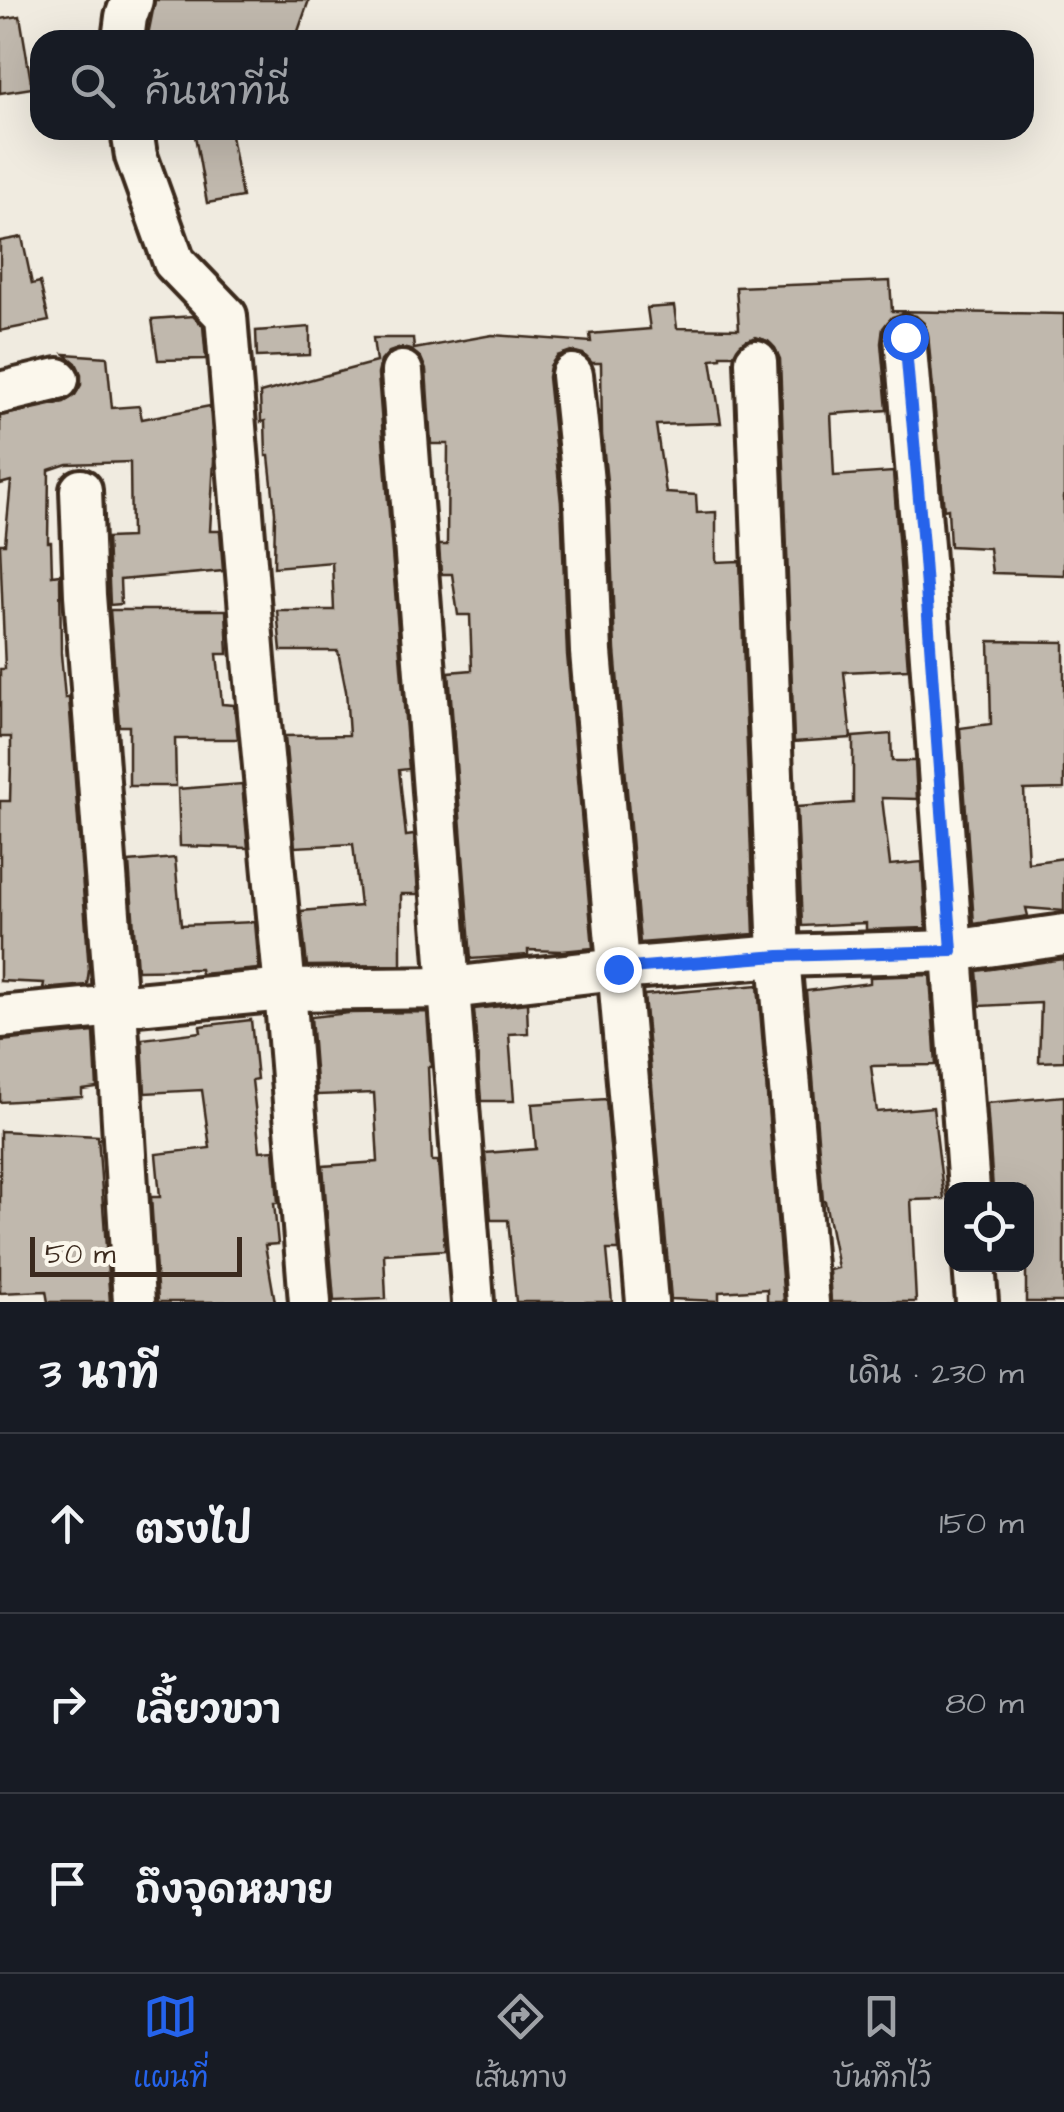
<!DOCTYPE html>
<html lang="th">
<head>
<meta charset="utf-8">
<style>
  :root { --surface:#171b24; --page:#242831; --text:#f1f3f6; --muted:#9ea1a6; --line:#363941; --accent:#2563eb }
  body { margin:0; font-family:"Architects Daughter","Playpen Sans Thai",sans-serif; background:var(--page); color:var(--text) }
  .controls { position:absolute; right:30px; bottom:30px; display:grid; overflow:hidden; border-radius:20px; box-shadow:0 10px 40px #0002 }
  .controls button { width:90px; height:90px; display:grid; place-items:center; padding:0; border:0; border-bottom:2px solid var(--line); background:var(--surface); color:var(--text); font:50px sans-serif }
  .scale { position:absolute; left:30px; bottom:25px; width:212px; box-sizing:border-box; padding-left:10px; border:5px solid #3b2a1e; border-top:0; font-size:28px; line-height:35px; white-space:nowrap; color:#3b2a1e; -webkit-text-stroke:8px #fbf7ec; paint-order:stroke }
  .stop { position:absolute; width:30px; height:30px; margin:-22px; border:8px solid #2563eb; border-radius:50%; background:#fff }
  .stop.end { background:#2563eb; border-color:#fff; box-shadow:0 2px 10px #0008 }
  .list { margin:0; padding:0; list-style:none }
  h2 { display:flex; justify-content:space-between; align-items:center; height:130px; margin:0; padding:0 40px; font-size:42px }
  h2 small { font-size:32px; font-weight:400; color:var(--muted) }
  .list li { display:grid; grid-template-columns:65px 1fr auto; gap:30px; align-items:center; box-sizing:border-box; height:180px; padding:0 40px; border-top:2px solid var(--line) }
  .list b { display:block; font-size:38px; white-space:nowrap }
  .list em { font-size:32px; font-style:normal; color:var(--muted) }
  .icon { flex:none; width:55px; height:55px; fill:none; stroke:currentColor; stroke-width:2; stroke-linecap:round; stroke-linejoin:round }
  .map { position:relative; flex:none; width:1064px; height:1302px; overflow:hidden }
  .search { position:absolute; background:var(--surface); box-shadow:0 10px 40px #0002; left:30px; right:30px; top:30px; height:110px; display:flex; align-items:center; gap:25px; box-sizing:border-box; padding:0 35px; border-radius:30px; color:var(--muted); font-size:38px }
  .sheet { height:670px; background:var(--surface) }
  nav { display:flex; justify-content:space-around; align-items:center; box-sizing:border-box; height:140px; border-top:2px solid var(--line); background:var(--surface); font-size:28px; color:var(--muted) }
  nav a { display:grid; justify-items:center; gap:5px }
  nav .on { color:var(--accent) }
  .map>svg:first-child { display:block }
  .building { fill:#c0b8ad; stroke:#3b2a1e; stroke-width:2.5 }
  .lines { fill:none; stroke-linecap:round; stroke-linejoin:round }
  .minor-casing { stroke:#3b2a1e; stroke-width:48 }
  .minor { stroke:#fbf7ec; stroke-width:40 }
  .route { stroke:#2563eb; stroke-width:12 }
</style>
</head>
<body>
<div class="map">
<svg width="1064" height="1302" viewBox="0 0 1064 1302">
  <rect width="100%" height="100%" fill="#f0ebe0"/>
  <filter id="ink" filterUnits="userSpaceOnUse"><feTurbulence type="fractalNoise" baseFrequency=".01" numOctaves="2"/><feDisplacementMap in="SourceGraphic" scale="20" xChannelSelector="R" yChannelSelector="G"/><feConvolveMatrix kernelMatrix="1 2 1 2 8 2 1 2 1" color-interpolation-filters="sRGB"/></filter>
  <g filter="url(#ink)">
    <g class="building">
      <path d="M 155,0 L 309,0 L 295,40 L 160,40 L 148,35 Z"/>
      <path d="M 20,16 L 32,88 L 0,93 L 0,19 Z"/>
      <path d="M 194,130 L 230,130 L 242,197 L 207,203 Z"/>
      <path d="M 22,237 L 32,284 L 40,282 L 49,321 L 0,331 L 0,241 Z"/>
      <path d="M 890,281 L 892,311 L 1064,314 L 1064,575 L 992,573 L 989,548 L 950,546 L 948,509 L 944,510 L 928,334 L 924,323 L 916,316 L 904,313 L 892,317 L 883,328 L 881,343 L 887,410 L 831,414 L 834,476 L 893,472 L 908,669 L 844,672 L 851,738 L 794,742 L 780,359 L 775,348 L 768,341 L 756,337 L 743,342 L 734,355 L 721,355 L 721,358 L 711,359 L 721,423 L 656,425 L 666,493 L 696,495 L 697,513 L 716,512 L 716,562 L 740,561 L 754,934 L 640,943 L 615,650 L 609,500 L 602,435 L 601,363 L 592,363 L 583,354 L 571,351 L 557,356 L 550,366 L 548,377 L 561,503 L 567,654 L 593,948 L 562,951 L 528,950 L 528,955 L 471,959 L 449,672 L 472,670 L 470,615 L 458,615 L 452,574 L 441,574 L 439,545 L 447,545 L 448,444 L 431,444 L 426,370 L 421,358 L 411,350 L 401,348 L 389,352 L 381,361 L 378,374 L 409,769 L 399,770 L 406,836 L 414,835 L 418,894 L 401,894 L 401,965 L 307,966 L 301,911 L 360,906 L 353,844 L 295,847 L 285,736 L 349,735 L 346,691 L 338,651 L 281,651 L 277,610 L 334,610 L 332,562 L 274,567 L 275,512 L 269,456 L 266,456 L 265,421 L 261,422 L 260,393 L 376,362 L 373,338 L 413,338 L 414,349 L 492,335 L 591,342 L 590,334 L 650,329 L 647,308 L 674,306 L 677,328 L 739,329 L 736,287 Z"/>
      <path d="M 193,316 L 203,326 L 206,359 L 158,360 L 152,319 Z"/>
      <path d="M 310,327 L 310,355 L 257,357 L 256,331 Z"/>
      <path d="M 65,354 L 107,357 L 112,408 L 139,406 L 142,419 L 210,406 L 214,460 L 210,531 L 220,531 L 223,571 L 120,580 L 121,604 L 110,605 L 107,538 L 131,537 L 130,462 L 67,464 L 49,470 L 48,542 L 51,542 L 52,575 L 60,574 L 61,654 L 65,698 L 69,698 L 89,970 L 87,985 L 43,989 L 44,983 L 0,981 L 0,801 L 10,801 L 11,761 L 11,737 L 0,737 L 0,669 L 5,669 L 0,544 L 5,544 L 11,481 L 0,484 L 0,416 L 64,402 L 75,395 L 81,385 L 81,374 L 76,363 Z"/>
      <path d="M 110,610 L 226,610 L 228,654 L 217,654 L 222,704 L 234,705 L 238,739 L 175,739 L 176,786 L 129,786 L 129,726 L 119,726 Z"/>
      <path d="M 989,641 L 1064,642 L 1064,789 L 1024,790 L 1028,863 L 1064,858 L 1064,911 L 1026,908 L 1028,916 L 974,924 L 960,728 L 991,724 Z"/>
      <path d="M 891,734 L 892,761 L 915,761 L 917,799 L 882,798 L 890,865 L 922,862 L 926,928 L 866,930 L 866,923 L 802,926 L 797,807 L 853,803 L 853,737 Z"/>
      <path d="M 242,784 L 248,848 L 180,846 L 178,789 Z"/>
      <path d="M 175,858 L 181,925 L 255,922 L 259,969 L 201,974 L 200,969 L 137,970 L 129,862 Z"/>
      <path d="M 1064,959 L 1064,1061 L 1039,1062 L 1041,1003 L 980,1006 L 977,971 Z"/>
      <path d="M 930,975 L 936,1065 L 871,1066 L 877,1112 L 933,1107 L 944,1199 L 911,1200 L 916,1302 L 831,1302 L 829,1270 L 838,1268 L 825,1201 L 823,1201 L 806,991 L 870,983 L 870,977 Z"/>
      <path d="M 758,985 L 784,1302 L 767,1302 L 767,1289 L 719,1292 L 719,1301 L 671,1299 L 644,995 Z"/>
      <path d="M 527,1003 L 528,1033 L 509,1034 L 514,1101 L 481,1101 L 474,1009 Z"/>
      <path d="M 427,1012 L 431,1067 L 428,1067 L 432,1161 L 438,1161 L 445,1250 L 384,1254 L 386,1299 L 334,1301 L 323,1166 L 378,1162 L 374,1093 L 317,1095 L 311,1017 L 349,1013 Z"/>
      <path d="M 251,1020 L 257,1079 L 252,1080 L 260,1151 L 274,1150 L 278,1203 L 274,1203 L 278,1244 L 265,1245 L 275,1302 L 158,1302 L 151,1197 L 160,1197 L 156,1154 L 210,1148 L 202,1090 L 145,1093 L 142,1039 L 201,1032 L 200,1026 Z"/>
      <path d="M 94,1032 L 97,1088 L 82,1090 L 82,1097 L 0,1102 L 0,1041 Z"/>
      <path d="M 1064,1096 L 1064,1302 L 1026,1302 L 1026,1190 L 993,1190 L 987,1103 Z"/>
      <path d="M 606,1099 L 619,1250 L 607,1250 L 612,1302 L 516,1302 L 508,1220 L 491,1220 L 485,1153 L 536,1149 L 532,1104 Z"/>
      <path d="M 0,1131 L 98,1136 L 110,1302 L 48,1302 L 46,1291 L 0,1293 Z"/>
    </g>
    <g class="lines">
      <g class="minor-casing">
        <g id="minor">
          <path d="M 123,40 L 126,17 L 132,0"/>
          <path d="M 132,130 L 136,156 L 174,262 L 226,316 L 254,660 L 285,990 L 310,1302"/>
          <path d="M 905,337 L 923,546 L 969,1190"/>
          <path d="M 756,361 L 779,956 L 808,1302"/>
          <path d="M 402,372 L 473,1302"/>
          <path d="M 572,375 L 585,501 L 591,652 L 647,1302"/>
          <path d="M 0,393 L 58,379"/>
          <path d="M 81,490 L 85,595 L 116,1007 L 134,1302"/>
          <path d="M 0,1017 L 285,990 L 450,988 L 618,969 L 779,956 L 952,951 L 1064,935"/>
          <path d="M 974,1264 L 977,1302"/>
        </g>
      </g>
      <use href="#minor" class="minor"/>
    </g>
  </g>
  <g class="lines" filter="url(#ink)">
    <path class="route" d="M 618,969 L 779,956 L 952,951 L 923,546 L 905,337"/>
  </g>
</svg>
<div class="controls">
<button><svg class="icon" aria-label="locate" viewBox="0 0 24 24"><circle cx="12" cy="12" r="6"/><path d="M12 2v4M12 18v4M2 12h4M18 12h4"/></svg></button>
</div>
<div class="scale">50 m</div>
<div class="stop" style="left:905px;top:337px"></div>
<div class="stop end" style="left:618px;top:969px"></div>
<div class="search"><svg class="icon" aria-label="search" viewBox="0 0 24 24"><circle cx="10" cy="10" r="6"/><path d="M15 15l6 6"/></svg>ค้นหาที่นี่</div>
</div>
<section class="sheet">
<h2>3 นาที<small>เดิน · 230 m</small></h2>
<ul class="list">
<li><svg class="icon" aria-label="ahead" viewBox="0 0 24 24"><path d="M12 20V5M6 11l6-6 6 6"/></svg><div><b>ตรงไป</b></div><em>150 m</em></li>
<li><svg class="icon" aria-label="right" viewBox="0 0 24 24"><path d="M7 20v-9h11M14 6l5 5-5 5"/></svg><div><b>เลี้ยวขวา</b></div><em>80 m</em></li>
<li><svg class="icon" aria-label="arrive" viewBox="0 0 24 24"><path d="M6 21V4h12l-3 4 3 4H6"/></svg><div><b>ถึงจุดหมาย</b></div></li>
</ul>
</section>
<nav>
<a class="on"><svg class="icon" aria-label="map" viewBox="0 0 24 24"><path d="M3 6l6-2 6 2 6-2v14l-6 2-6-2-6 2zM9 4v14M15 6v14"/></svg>แผนที่</a>
<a><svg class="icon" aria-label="directions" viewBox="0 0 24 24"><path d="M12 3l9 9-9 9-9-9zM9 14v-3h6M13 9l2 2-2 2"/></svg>เส้นทาง</a>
<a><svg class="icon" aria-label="saved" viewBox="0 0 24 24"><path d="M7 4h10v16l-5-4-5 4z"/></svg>บันทึกไว้</a>
</nav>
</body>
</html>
